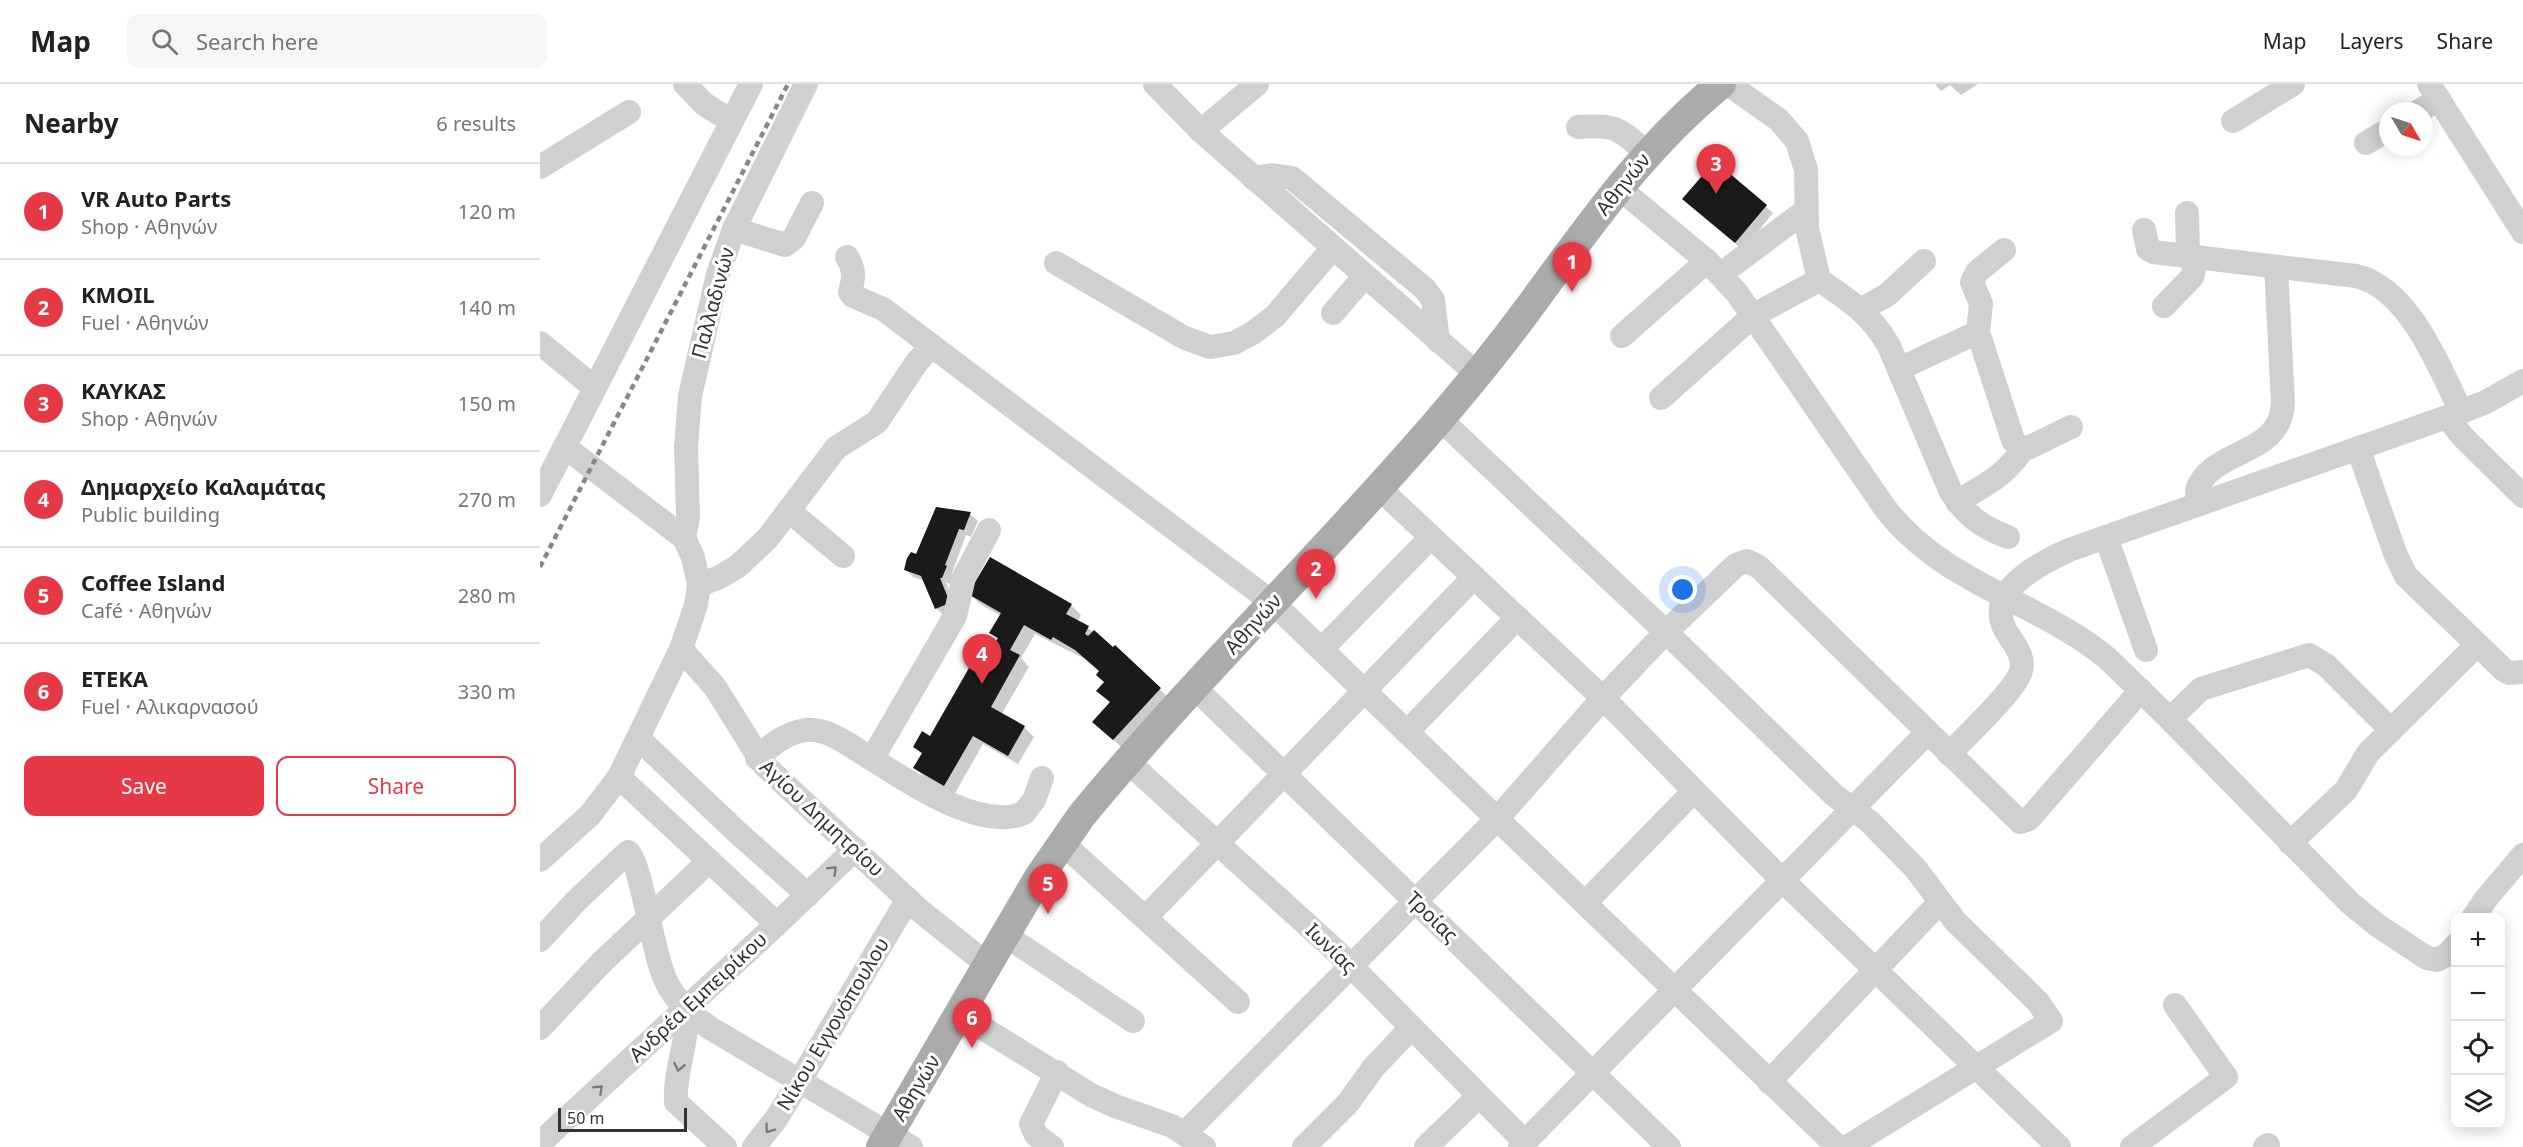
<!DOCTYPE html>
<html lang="en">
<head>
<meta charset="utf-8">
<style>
  :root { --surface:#fff; --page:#f6f6f6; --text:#222; --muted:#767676; --line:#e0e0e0; --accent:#e63946 }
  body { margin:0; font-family:"Noto Sans",sans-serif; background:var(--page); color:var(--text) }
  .controls { position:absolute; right:18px; bottom:18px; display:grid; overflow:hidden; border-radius:12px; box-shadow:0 3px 15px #0003 }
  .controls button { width:54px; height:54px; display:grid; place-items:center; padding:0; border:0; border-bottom:2px solid var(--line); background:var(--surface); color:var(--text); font:30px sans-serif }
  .compass { position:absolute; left:1839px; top:18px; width:54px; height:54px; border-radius:50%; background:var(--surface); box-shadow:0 3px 15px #0003; rotate:129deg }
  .scale { position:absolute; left:18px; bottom:15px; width:129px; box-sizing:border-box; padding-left:6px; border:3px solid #333; border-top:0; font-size:16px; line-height:21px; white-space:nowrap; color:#333; -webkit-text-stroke:4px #fff; paint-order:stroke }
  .you { position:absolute; left:1143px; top:506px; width:21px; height:21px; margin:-15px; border:4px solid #fff; border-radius:50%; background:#1a73e8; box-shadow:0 0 0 9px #1a73e833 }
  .badge { display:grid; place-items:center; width:39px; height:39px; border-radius:50%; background:var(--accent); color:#fff; font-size:20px; font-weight:700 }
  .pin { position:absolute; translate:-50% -50px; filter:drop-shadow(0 2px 3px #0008) }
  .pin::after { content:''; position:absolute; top:32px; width:21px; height:18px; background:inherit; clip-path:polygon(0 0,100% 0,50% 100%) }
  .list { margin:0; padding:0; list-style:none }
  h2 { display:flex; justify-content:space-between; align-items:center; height:78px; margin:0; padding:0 24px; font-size:26px }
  h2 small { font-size:20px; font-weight:400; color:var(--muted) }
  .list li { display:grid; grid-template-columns:39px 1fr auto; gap:18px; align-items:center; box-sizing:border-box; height:96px; padding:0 24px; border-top:2px solid var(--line) }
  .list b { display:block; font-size:22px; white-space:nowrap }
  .list p { margin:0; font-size:20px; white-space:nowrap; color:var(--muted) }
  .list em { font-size:20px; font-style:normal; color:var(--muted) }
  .actions { display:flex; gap:12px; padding:18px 24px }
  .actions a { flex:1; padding:14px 0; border:2px solid var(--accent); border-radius:12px; text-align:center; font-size:21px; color:var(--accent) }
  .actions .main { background:var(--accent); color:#fff }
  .icon { flex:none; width:33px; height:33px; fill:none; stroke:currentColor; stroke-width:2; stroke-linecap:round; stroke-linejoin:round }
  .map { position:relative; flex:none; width:1983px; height:1063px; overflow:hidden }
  header { display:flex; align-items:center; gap:36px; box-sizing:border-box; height:84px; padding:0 30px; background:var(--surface); border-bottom:2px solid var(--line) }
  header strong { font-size:28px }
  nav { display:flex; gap:33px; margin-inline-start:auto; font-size:21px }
  .search { width:420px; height:54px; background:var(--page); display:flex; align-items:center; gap:15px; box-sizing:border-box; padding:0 21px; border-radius:12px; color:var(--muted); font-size:22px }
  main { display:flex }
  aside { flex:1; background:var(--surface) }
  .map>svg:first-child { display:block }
  .shadow { fill:#0003 }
  .building { fill:#1a1a1a }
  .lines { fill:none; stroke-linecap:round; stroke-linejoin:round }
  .minor { stroke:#d0d0d0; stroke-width:24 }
  .major { stroke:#ababab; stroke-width:30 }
  .rail { stroke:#888; stroke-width:4.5; stroke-dasharray:6 4.5; stroke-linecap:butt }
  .oneway { stroke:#7a7a7a }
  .labels { text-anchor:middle; stroke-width:6; stroke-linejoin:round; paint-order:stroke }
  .street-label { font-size:20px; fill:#333; stroke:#fff }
</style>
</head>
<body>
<header>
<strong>Map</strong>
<div class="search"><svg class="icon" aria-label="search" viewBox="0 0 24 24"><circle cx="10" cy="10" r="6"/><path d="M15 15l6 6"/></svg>Search here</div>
<nav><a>Map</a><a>Layers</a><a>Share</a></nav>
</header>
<main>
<aside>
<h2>Nearby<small>6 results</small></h2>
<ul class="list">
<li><span class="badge">1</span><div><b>VR Auto Parts</b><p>Shop · Αθηνών</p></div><em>120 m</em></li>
<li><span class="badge">2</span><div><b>KMOIL</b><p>Fuel · Αθηνών</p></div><em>140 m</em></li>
<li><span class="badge">3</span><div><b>ΚΑΥΚΑΣ</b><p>Shop · Αθηνών</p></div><em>150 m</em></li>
<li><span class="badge">4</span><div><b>Δημαρχείο Καλαμάτας</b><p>Public building</p></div><em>270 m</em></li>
<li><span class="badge">5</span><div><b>Coffee Island</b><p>Café · Αθηνών</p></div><em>280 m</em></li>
<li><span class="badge">6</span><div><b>ΕΤΕΚΑ</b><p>Fuel · Αλικαρνασού</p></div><em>330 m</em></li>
</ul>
<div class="actions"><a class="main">Save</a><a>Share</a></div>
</aside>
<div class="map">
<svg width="1983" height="1063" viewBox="0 0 1983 1063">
  <rect width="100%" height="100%" fill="#fff"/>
  <g class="shadow">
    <path d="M 1395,0 L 1438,0 L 1421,11 L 1410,1 L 1401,7 Z"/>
    <path d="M 1175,79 L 1233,129 L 1203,166 L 1151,122 Z"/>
    <path d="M 397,424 L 430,430 L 438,437 L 431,453 L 426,451 L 412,489 L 414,490 L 410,500 L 406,498 L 417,527 L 404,532 L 396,524 L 385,497 L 373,493 L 366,485 L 376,472 Z"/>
    <path d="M 430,510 L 531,521 L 541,531 L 537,538 L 548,544 L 573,565 L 575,563 L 630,615 L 584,665 L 564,648 L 571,619 L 558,607 L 566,599 L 561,588 L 547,576 L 495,550 L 481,574 L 489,583 L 461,631 L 484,643 L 494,653 L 478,680 L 443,660 L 414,711 L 385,694 L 375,684 L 383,671 L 375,663 L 391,654 L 434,579 L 427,572 L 442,563 L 457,559 L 458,556 L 451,549 L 461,532 L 440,520 Z"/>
  </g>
  <g class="building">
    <path d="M 1175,77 L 1227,121 L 1195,159 L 1142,115 Z"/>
    <path d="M 396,423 L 431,428 L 424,446 L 419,445 L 405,481 L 407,482 L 402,494 L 400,494 L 410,519 L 395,525 L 381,492 L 364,486 L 367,474 L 371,468 L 376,470 Z"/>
    <path d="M 450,473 L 532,520 L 526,530 L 549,542 L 545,550 L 548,552 L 554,546 L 573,563 L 575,561 L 621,604 L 573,656 L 552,638 L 570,618 L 556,607 L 564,598 L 556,591 L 559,587 L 535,566 L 513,553 L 511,556 L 484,541 L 470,566 L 480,571 L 451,623 L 485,642 L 468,672 L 433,652 L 404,702 L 373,684 L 382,669 L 373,663 L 382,647 L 390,652 L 433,577 L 425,573 L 434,557 L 441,561 L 447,551 L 456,557 L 458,554 L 449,549 L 461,529 L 428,510 Z"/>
  </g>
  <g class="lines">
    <g class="minor">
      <path d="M 145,0 L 164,20 L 191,37"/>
      <path d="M 615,0 L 661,47 L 937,290"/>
      <path d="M 1188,0 L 1239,36 L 1257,57 L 1266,86 L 1267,144 L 1279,196 C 1309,216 1331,230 1349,262 L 1410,406 C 1425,431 1441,443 1468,453"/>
      <path d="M 1889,0 L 1983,148"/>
      <path d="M 1879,27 L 1899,15"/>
      <path d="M 1693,37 L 1753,0"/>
      <path d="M 1038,43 C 1077,40 1079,45 1108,70"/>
      <path d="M 661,47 L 717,0"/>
      <path d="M 1826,59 L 1848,46"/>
      <path d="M 0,83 L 89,28"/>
      <path d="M 713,94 L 732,91 L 752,94 L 885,205 L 893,216 L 898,257"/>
      <path d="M 1079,104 L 1167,177 L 1197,209 L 1345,424 C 1402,499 1497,517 1567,574 L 1630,635 L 1810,819 L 1837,841 L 1887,874 L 1897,876 L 1908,870 L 1916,861"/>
      <path d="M 1647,129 L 1648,172"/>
      <path d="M 194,145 L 245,161 L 254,154 L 272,119"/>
      <path d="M 1604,146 L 1608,165 L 1613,168 L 1816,192 C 1868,203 1901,285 1921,328"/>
      <path d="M 1464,166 L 1437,188 L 1432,198 L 1441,220 L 1438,248 L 1473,356 C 1478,363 1482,365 1490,363 L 1531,343"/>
      <path d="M 307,173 C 315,186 314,194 310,208 L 313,212 L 343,225 L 733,519 L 1298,1063"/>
      <path d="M 516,179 L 645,254 L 670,263 L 694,259 L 713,249 L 735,232 L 792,165"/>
      <path d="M 1181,190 L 1265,127"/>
      <path d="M 1624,222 L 1652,193 L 1657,173"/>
      <path d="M 1322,225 L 1347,211 L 1384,177"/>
      <path d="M 793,229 L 824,193"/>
      <path d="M 1082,252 L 1167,177"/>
      <path d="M 0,259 L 55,304"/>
      <path d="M 1359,285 L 1438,248"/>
      <path d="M 1121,314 L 1214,231 L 1279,196"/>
      <path d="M 1907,333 L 1923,353 L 1983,412"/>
      <path d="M 900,335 L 1126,548 L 1294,711 L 1330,738 L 1375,784 L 1415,837 L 1498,918 L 1511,937 L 1307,1063"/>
      <path d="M 1818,364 L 1855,469 L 1866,492 L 1964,586 L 1969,589 L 1983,588"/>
      <path d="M 839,404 L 1066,617 L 1241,795 L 1519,1063"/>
      <path d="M 0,411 L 211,0"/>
      <path d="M 1417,418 C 1446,400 1464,393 1483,365"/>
      <path d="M 1658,420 L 1657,406 C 1671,364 1742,373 1743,318 L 1736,183"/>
      <path d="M 249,427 L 303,472"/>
      <path d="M 1566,453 L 1606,566"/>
      <path d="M 144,454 L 148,433 L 146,363 L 150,312 L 178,190 L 194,145 L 266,0"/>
      <path d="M 159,501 L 180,493 L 198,482 L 227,455 L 296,364 L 337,338 L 377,278 L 392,262"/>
      <path d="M 141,565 L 175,603 L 223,680 L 379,826 L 448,881"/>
      <path d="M 782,565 L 891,453"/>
      <path d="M 655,604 L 1129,1063"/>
      <path d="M 1630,635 L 1661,605 L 1769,571 L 1786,581 L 1851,646"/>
      <path d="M 867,648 L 977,534"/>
      <path d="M 99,655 L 197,748 L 268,811"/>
      <path d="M 1409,670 C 1425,653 1476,606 1481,587 C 1486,569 1469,556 1463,541 C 1449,504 1503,478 1529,466 L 1921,328 L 1946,318 L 1983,297"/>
      <path d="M 217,674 C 231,661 246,649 265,646 C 287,644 306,659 324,670 C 362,693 438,749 484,729 L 494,716 L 502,694"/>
      <path d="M 332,675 L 415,532 L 424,493 L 449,446"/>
      <path d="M 588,678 L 796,867 L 985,1058"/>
      <path d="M 79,693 L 237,840"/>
      <path d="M 521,758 L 698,918"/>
      <path d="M 1750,759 L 1806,706 L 1828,669 L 1937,561"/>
      <path d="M 0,776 L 50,731 L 79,693 L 141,565 L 156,521 L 159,501 L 153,473 L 144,454 L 25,363"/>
      <path d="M 1045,819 L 1154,707"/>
      <path d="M 606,833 L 934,493"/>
      <path d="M 1933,834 L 1945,816 L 1983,771"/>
      <path d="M 465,851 L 593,937"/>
      <path d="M 0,856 L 37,816 L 88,768 C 101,778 113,872 126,897 C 136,918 151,931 170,944 L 371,1063"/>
      <path d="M 146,925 C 149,959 134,986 136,1018 L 185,1063"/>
      <path d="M 420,930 L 551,1011 L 575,1022 L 632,1042 L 664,1063"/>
      <path d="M 0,944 L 61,879 L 168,778"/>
      <path d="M 1229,998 L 1400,818"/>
      <path d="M 645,1049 L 957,735 L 1063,614 L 1126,548 L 1196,481 L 1207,477 L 1219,483 L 1480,738 L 1489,735 L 1601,606"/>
      <path d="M 0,1059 L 237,840 L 315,765"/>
      <path d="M 214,1063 L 236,1035 L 259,998 L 368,815"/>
      <path d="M 512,1063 L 496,1051 L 491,1040 L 517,988"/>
      <path d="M 764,1063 L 808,1019 L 834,983 L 871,944"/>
      <path d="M 886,1063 L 938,1013"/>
      <path d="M 980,1063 L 1387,649"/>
      <path d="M 1592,1063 L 1686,993 L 1635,921"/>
      <path d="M 1725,1063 L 1728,1061"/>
    </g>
    <path class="major" d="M 341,1063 L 499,793 L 542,731 C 655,594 784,470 899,336 C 930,300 960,263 988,225 C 1047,145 1103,63 1181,0"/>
    <path class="rail" d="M 0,483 L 248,0"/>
  </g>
  <defs><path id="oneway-chevron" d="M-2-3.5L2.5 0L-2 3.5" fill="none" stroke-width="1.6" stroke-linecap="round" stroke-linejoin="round" transform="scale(1.5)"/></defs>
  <g class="oneway">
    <use href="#oneway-chevron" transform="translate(293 786) rotate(-44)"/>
    <use href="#oneway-chevron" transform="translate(139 983) rotate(102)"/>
    <use href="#oneway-chevron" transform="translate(59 1005) rotate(-43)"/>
    <use href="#oneway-chevron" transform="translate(229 1045) rotate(126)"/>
  </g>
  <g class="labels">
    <g class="street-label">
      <text transform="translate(1083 100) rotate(-51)" y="7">Αθηνών</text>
      <text transform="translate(173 219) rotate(-75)" y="7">Παλλαδινών</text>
      <text transform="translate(713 540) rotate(-48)" y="7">Αθηνών</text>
      <text transform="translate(282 734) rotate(43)" y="7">Αγίου Δημητρίου</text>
      <text transform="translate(892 833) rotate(44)" y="7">Τροίας</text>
      <text transform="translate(791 864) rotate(44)" y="7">Ιωνίας</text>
      <text transform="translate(158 913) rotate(-43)" y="7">Ανδρέα Εμπειρίκου</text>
      <text transform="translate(293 940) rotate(-59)" y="7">Νίκου Εγγονόπουλου</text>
      <text transform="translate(376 1004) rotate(-59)" y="7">Αθηνών</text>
    </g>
  </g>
</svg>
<div class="controls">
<button>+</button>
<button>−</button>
<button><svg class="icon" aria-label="locate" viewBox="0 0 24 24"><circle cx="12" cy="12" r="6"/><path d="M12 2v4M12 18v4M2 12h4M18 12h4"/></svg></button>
<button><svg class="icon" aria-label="layers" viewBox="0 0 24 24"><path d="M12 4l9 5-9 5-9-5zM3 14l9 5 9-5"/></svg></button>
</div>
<svg class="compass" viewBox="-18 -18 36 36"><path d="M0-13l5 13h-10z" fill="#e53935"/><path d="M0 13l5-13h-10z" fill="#767676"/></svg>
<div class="scale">50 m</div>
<div class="you"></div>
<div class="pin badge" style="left:1032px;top:208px">1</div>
<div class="pin badge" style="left:776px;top:515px">2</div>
<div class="pin badge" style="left:1176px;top:110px">3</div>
<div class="pin badge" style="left:442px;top:600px">4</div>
<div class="pin badge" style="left:508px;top:830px">5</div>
<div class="pin badge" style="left:432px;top:964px">6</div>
</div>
</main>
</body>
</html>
